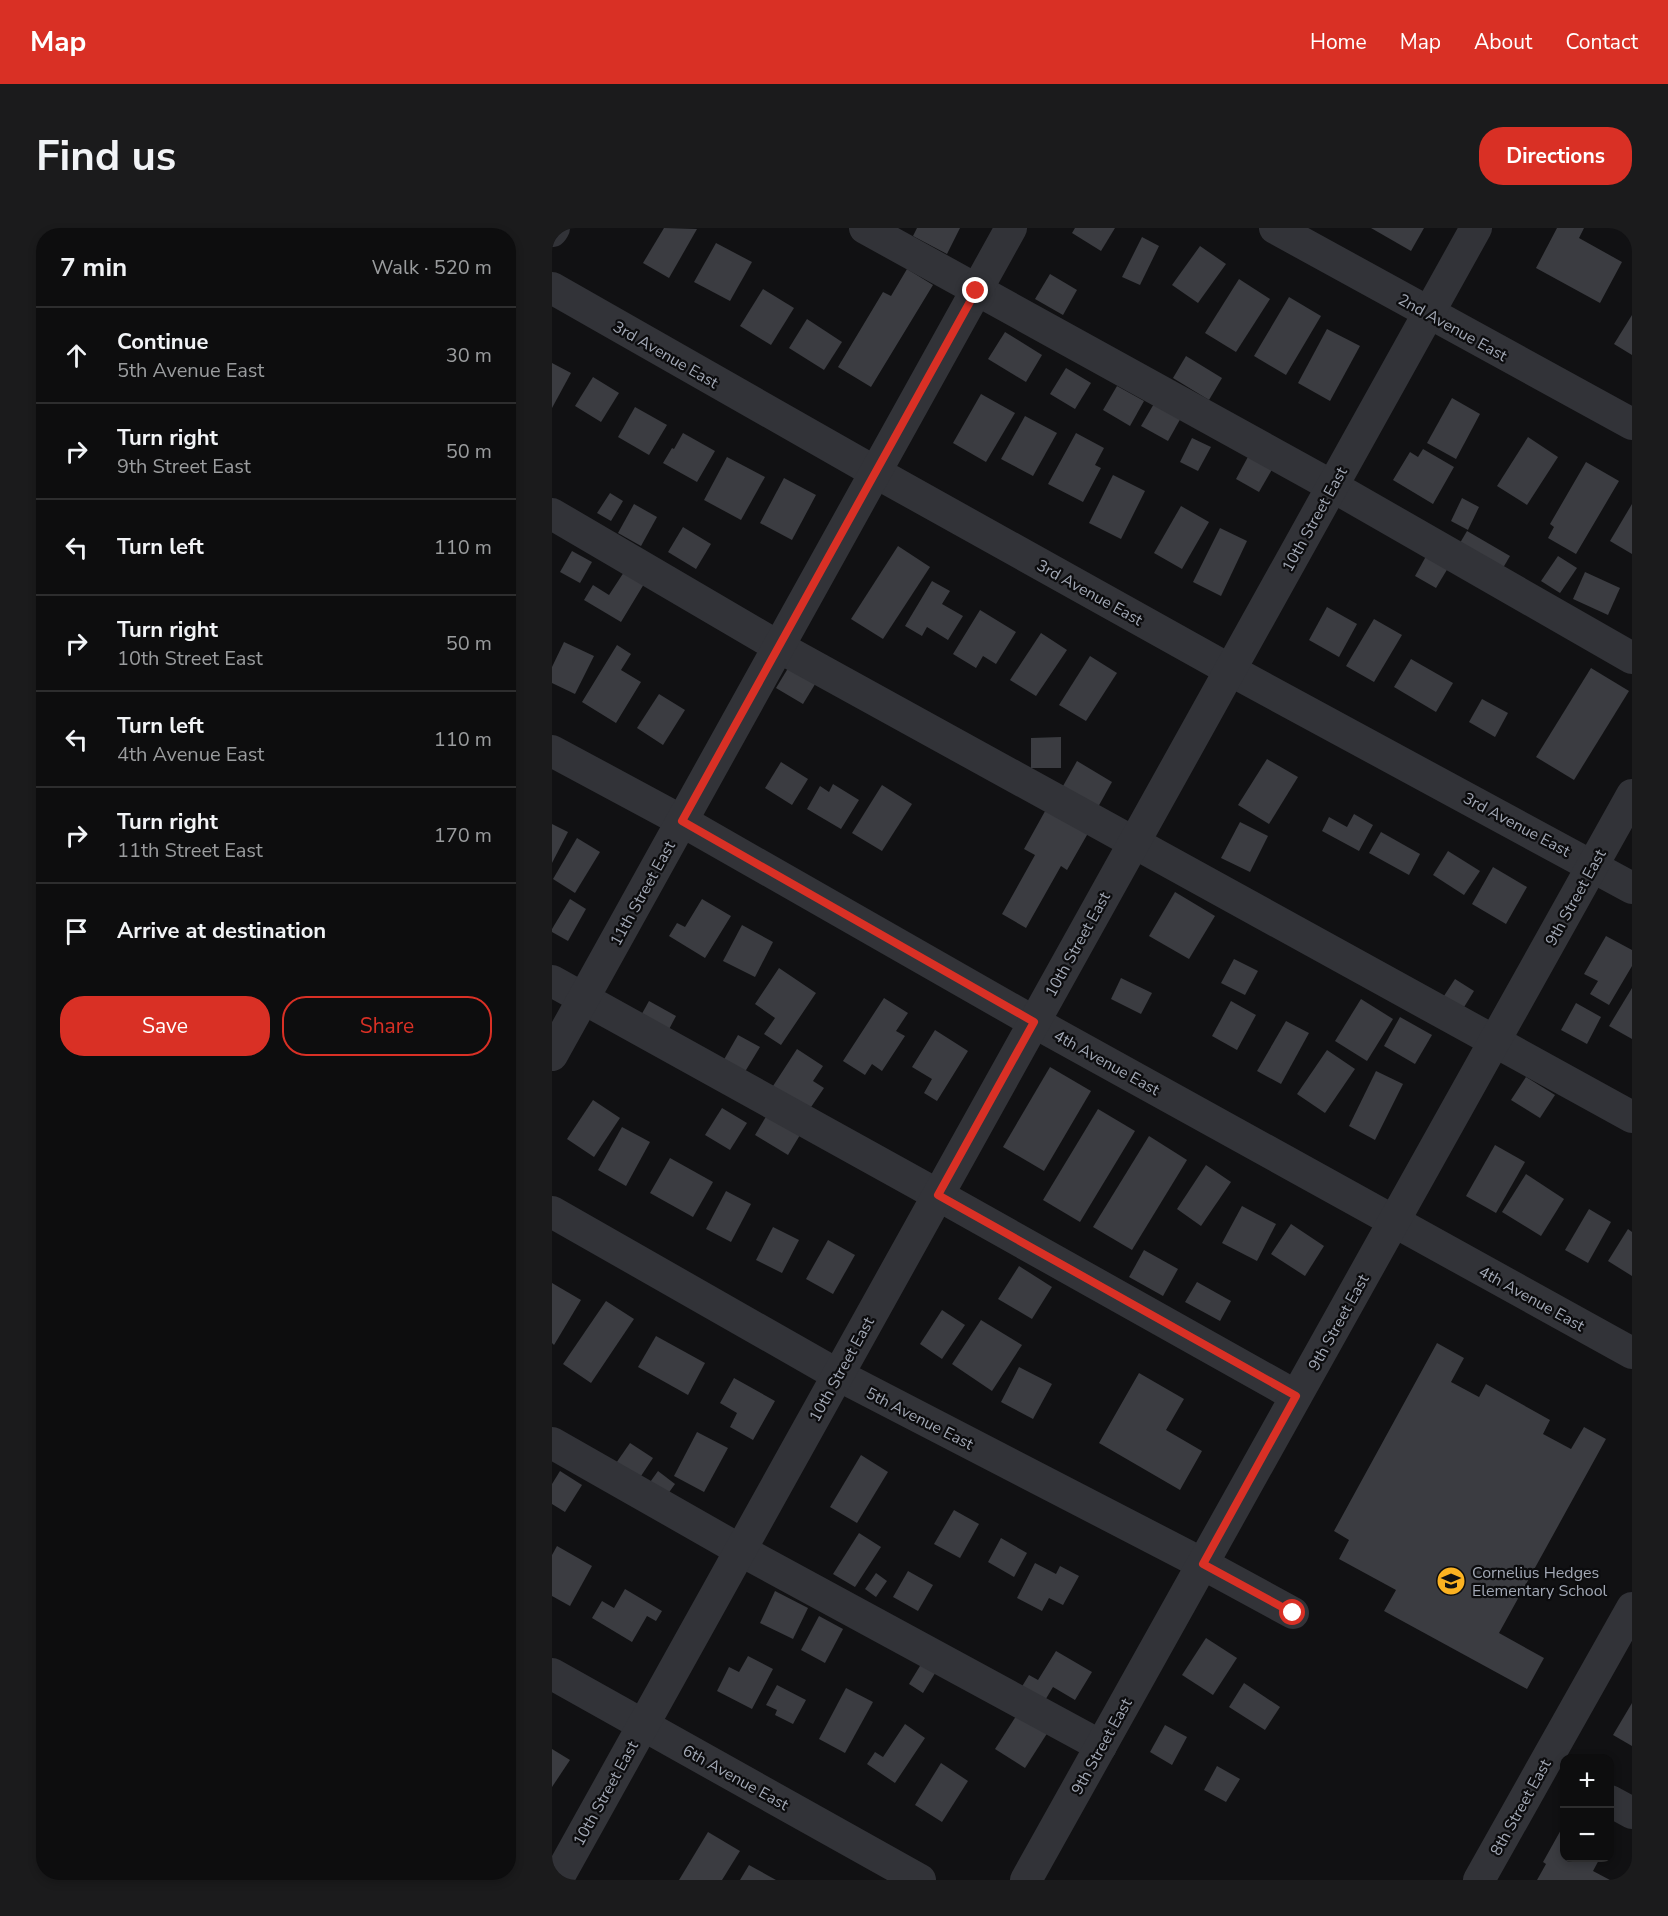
<!DOCTYPE html>
<html lang="en">
<head>
<meta charset="utf-8">
<style>
  :root { --surface:#0d0d0e; --page:#1b1b1c; --text:#f1f3f6; --muted:#9a9c9e; --line:#2d2d2e; --accent:#d93025 }
  body { margin:0; font-family:"Nunito Sans",sans-serif; background:var(--page); color:var(--text) }
  .controls { position:absolute; right:18px; bottom:18px; display:grid; overflow:hidden; border-radius:12px; box-shadow:0 3px 9px #0003 }
  .controls button { width:54px; height:54px; display:grid; place-items:center; padding:0; border:0; border-bottom:2px solid var(--line); background:var(--surface); color:var(--text); font:30px sans-serif }
  .stop { position:absolute; width:18px; height:18px; margin:-14px; border:4px solid #d93025; border-radius:50%; background:#fff }
  .stop.end { background:#d93025; border-color:#fff; box-shadow:0 2px 6px #0008 }
  .list { margin:0; padding:0; list-style:none }
  h2 { display:flex; justify-content:space-between; align-items:center; height:78px; margin:0; padding:0 24px; font-size:26px }
  h2 small { font-size:20px; font-weight:400; color:var(--muted) }
  .list li { display:grid; grid-template-columns:39px 1fr auto; gap:18px; align-items:center; box-sizing:border-box; height:96px; padding:0 24px; border-top:2px solid var(--line) }
  .list b { display:block; font-size:22px; white-space:nowrap }
  .list p { margin:0; font-size:20px; white-space:nowrap; color:var(--muted) }
  .list em { font-size:20px; font-style:normal; color:var(--muted) }
  .actions { display:flex; gap:12px; padding:18px 24px }
  .actions a { flex:1; padding:14px 0; border:2px solid var(--accent); border-radius:24px; text-align:center; font-size:21px; color:var(--accent) }
  .actions .main { background:var(--accent); color:#fff }
  .icon { flex:none; width:33px; height:33px; fill:none; stroke:currentColor; stroke-width:2; stroke-linecap:round; stroke-linejoin:round }
  .map { position:relative; flex:none; width:1080px; height:1652px; overflow:hidden; border-radius:24px }
  header { display:flex; align-items:center; gap:36px; box-sizing:border-box; height:84px; padding:0 30px; background:var(--accent); color:#fff }
  header strong { font-size:28px }
  nav { display:flex; gap:33px; margin-inline-start:auto; font-size:21px }
  .intro { display:flex; align-items:center; justify-content:space-between; box-sizing:border-box; height:144px; padding:0 36px }
  h1 { margin:0; font-size:42px }
  .button { padding:15px 27px; border-radius:24px; background:var(--accent); color:#fff; font-size:21px; font-weight:700 }
  main { display:flex; gap:36px; padding:0 36px }
  aside { flex:1; background:var(--surface); border-radius:24px; box-shadow:0 3px 9px #0003 }
  .map>svg:first-child { display:block }
  .building { fill:#3b3c41 }
  .lines { fill:none; stroke-linecap:round; stroke-linejoin:round }
  .minor { stroke:#323338; stroke-width:32 }
  .route { stroke:#d93025; stroke-width:8 }
  .labels { text-anchor:middle; stroke-width:4.5; stroke-linejoin:round; paint-order:stroke }
  .street-label { font-size:16px; fill:#a2a8b5; stroke:#0c0c0e }
  .poi-label { font-size:16px; fill:#a2a8b5; stroke:#0c0c0e; text-anchor:start }
</style>
</head>
<body>
<header>
<strong>Map</strong>
<nav><a>Home</a><a>Map</a><a>About</a><a>Contact</a></nav>
</header>
<div class="intro"><h1>Find us</h1><a class="button">Directions</a></div>
<main>
<aside>
<h2>7 min<small>Walk · 520 m</small></h2>
<ul class="list">
<li><svg class="icon" aria-label="ahead" viewBox="0 0 24 24"><path d="M12 20V5M6 11l6-6 6 6"/></svg><div><b>Continue</b><p>5th Avenue East</p></div><em>30 m</em></li>
<li><svg class="icon" aria-label="right" viewBox="0 0 24 24"><path d="M7 20v-9h11M14 6l5 5-5 5"/></svg><div><b>Turn right</b><p>9th Street East</p></div><em>50 m</em></li>
<li><svg class="icon" aria-label="left" viewBox="0 0 24 24"><path d="M17 20v-9H6M10 6l-5 5 5 5"/></svg><div><b>Turn left</b></div><em>110 m</em></li>
<li><svg class="icon" aria-label="right" viewBox="0 0 24 24"><path d="M7 20v-9h11M14 6l5 5-5 5"/></svg><div><b>Turn right</b><p>10th Street East</p></div><em>50 m</em></li>
<li><svg class="icon" aria-label="left" viewBox="0 0 24 24"><path d="M17 20v-9H6M10 6l-5 5 5 5"/></svg><div><b>Turn left</b><p>4th Avenue East</p></div><em>110 m</em></li>
<li><svg class="icon" aria-label="right" viewBox="0 0 24 24"><path d="M7 20v-9h11M14 6l5 5-5 5"/></svg><div><b>Turn right</b><p>11th Street East</p></div><em>170 m</em></li>
<li><svg class="icon" aria-label="arrive" viewBox="0 0 24 24"><path d="M6 21V4h12l-3 4 3 4H6"/></svg><div><b>Arrive at destination</b></div></li>
</ul>
<div class="actions"><a class="main">Save</a><a>Share</a></div>
</aside>
<div class="map">
<svg width="1080" height="1652" viewBox="0 0 1080 1652">
  <rect width="100%" height="100%" fill="#111113"/>
  <g class="building">
    <path d="M 112,0 L 145,1 L 117,50 L 91,35 Z"/>
    <path d="M 365,0 L 408,0 L 395,26 L 361,8 Z"/>
    <path d="M 523,0 L 563,0 L 549,23 L 520,5 Z"/>
    <path d="M 819,0 L 872,0 L 859,23 Z"/>
    <path d="M 1005,0 L 1032,0 L 1027,10 L 1070,34 L 1048,75 L 984,40 Z"/>
    <path d="M 590,9 L 607,18 L 588,57 L 570,49 Z"/>
    <path d="M 164,15 L 200,34 L 178,73 L 142,54 Z"/>
    <path d="M 648,18 L 674,36 L 646,75 L 620,57 Z"/>
    <path d="M 355,41 L 381,57 L 319,159 L 286,139 L 331,64 L 339,68 Z"/>
    <path d="M 498,46 L 525,62 L 511,87 L 483,71 Z"/>
    <path d="M 687,51 L 718,71 L 684,124 L 653,105 Z"/>
    <path d="M 211,61 L 242,80 L 219,117 L 188,98 Z"/>
    <path d="M 737,69 L 769,88 L 734,147 L 702,128 Z"/>
    <path d="M 1080,87 L 1080,127 L 1062,116 Z"/>
    <path d="M 255,91 L 290,114 L 272,142 L 237,120 Z"/>
    <path d="M 775,101 L 808,118 L 778,173 L 746,155 Z"/>
    <path d="M 453,104 L 490,127 L 474,154 L 436,131 Z"/>
    <path d="M 634,128 L 670,150 L 657,172 L 621,150 Z"/>
    <path d="M 0,135 L 19,145 L 0,180 Z"/>
    <path d="M 514,140 L 539,155 L 523,181 L 498,166 Z"/>
    <path d="M 41,149 L 67,165 L 49,194 L 23,178 Z"/>
    <path d="M 565,158 L 592,173 L 578,198 L 551,182 Z"/>
    <path d="M 429,166 L 463,185 L 434,234 L 401,215 Z"/>
    <path d="M 900,170 L 928,186 L 904,231 L 875,215 Z"/>
    <path d="M 603,174 L 630,188 L 616,213 L 589,198 Z"/>
    <path d="M 83,179 L 115,197 L 97,227 L 66,209 Z"/>
    <path d="M 473,188 L 505,205 L 481,248 L 449,231 Z"/>
    <path d="M 131,205 L 163,223 L 145,254 L 111,235 L 120,220 L 122,221 Z"/>
    <path d="M 524,205 L 552,220 L 543,237 L 549,240 L 531,274 L 496,256 Z"/>
    <path d="M 976,209 L 1006,229 L 975,277 L 945,258 Z"/>
    <path d="M 640,210 L 659,219 L 646,243 L 628,234 Z"/>
    <path d="M 871,221 L 902,239 L 881,276 L 841,252 L 858,224 L 866,229 Z"/>
    <path d="M 698,225 L 722,238 L 707,264 L 684,251 Z"/>
    <path d="M 175,229 L 213,249 L 189,292 L 152,272 Z"/>
    <path d="M 1034,234 L 1067,253 L 1024,326 L 996,310 L 1002,299 L 998,296 Z"/>
    <path d="M 561,247 L 593,263 L 569,311 L 537,295 Z"/>
    <path d="M 232,250 L 264,267 L 240,312 L 208,295 Z"/>
    <path d="M 58,265 L 71,273 L 59,293 L 45,285 Z"/>
    <path d="M 910,270 L 927,279 L 916,302 L 899,293 Z"/>
    <path d="M 82,276 L 105,289 L 89,318 L 66,305 Z"/>
    <path d="M 1080,276 L 1080,326 L 1058,313 Z"/>
    <path d="M 629,278 L 657,294 L 630,341 L 602,325 Z"/>
    <path d="M 131,299 L 159,316 L 144,341 L 116,324 Z"/>
    <path d="M 668,300 L 695,313 L 669,368 L 641,354 Z"/>
    <path d="M 915,303 L 958,328 L 948,345 L 905,320 Z"/>
    <path d="M 346,318 L 378,339 L 331,411 L 299,391 Z"/>
    <path d="M 20,323 L 40,334 L 28,355 L 8,344 Z"/>
    <path d="M 877,323 L 899,335 L 884,360 L 863,348 Z"/>
    <path d="M 1006,328 L 1025,340 L 1008,365 L 989,353 Z"/>
    <path d="M 72,344 L 92,356 L 69,394 L 32,372 L 41,357 L 57,367 Z"/>
    <path d="M 1033,344 L 1068,360 L 1056,387 L 1021,371 Z"/>
    <path d="M 380,353 L 398,363 L 390,376 L 411,388 L 396,412 L 375,399 L 370,408 L 353,398 Z"/>
    <path d="M 775,379 L 805,396 L 787,429 L 757,412 Z"/>
    <path d="M 428,382 L 464,404 L 444,436 L 431,428 L 424,440 L 401,426 Z"/>
    <path d="M 822,391 L 850,407 L 822,454 L 794,438 Z"/>
    <path d="M 489,405 L 515,422 L 484,468 L 458,452 Z"/>
    <path d="M 12,414 L 42,428 L 23,466 L 0,455 L 0,439 Z"/>
    <path d="M 65,417 L 79,426 L 69,442 L 89,454 L 64,495 L 30,474 Z"/>
    <path d="M 538,428 L 565,445 L 534,493 L 507,477 Z"/>
    <path d="M 859,431 L 901,455 L 884,484 L 842,459 Z"/>
    <path d="M 238,437 L 265,453 L 251,476 L 224,460 Z"/>
    <path d="M 1039,440 L 1077,463 L 1022,552 L 984,529 Z"/>
    <path d="M 107,466 L 133,482 L 111,517 L 85,500 Z"/>
    <path d="M 930,471 L 956,485 L 943,509 L 917,494 Z"/>
    <path d="M 509,509 L 509,540 L 479,540 L 479,510 Z"/>
    <path d="M 715,531 L 746,549 L 717,596 L 686,577 Z"/>
    <path d="M 525,533 L 560,554 L 546,579 L 511,558 Z"/>
    <path d="M 229,534 L 256,551 L 240,577 L 213,560 Z"/>
    <path d="M 281,556 L 307,572 L 289,601 L 255,581 L 268,558 L 277,564 Z"/>
    <path d="M 330,557 L 360,576 L 330,623 L 300,605 Z"/>
    <path d="M 497,576 L 539,600 L 515,642 L 509,638 L 474,700 L 450,686 L 483,627 L 472,621 Z"/>
    <path d="M 802,586 L 821,597 L 807,623 L 770,603 L 777,589 L 795,599 Z"/>
    <path d="M 688,594 L 716,608 L 698,644 L 669,630 Z"/>
    <path d="M 0,596 L 16,604 L 0,635 Z"/>
    <path d="M 829,604 L 868,626 L 857,647 L 817,625 Z"/>
    <path d="M 25,610 L 48,624 L 23,665 L 1,651 Z"/>
    <path d="M 896,623 L 928,643 L 912,667 L 881,647 Z"/>
    <path d="M 941,639 L 975,659 L 954,696 L 920,676 Z"/>
    <path d="M 623,664 L 663,688 L 637,731 L 597,708 Z"/>
    <path d="M 18,671 L 34,681 L 16,713 L 0,704 L 0,701 Z"/>
    <path d="M 150,671 L 179,688 L 153,730 L 117,708 L 125,695 L 133,699 Z"/>
    <path d="M 190,697 L 221,714 L 203,749 L 171,733 Z"/>
    <path d="M 1054,708 L 1080,722 L 1080,738 L 1057,777 L 1038,766 L 1046,753 L 1032,746 Z"/>
    <path d="M 682,731 L 706,743 L 693,767 L 669,755 Z"/>
    <path d="M 227,740 L 264,765 L 229,817 L 212,806 L 223,790 L 203,776 Z"/>
    <path d="M 569,750 L 600,765 L 589,786 L 559,771 Z"/>
    <path d="M 903,751 L 922,763 L 909,784 L 890,771 Z"/>
    <path d="M 1080,760 L 1080,811 L 1057,798 Z"/>
    <path d="M 332,770 L 356,785 L 344,803 L 353,808 L 330,843 L 320,836 L 313,847 L 291,833 Z"/>
    <path d="M 809,771 L 841,791 L 815,833 L 783,813 Z"/>
    <path d="M 97,773 L 124,788 L 114,807 L 87,791 Z"/>
    <path d="M 679,773 L 704,787 L 685,822 L 660,808 Z"/>
    <path d="M 1024,775 L 1049,789 L 1035,816 L 1009,802 Z"/>
    <path d="M 848,789 L 880,807 L 863,836 L 832,818 Z"/>
    <path d="M 734,793 L 757,805 L 729,856 L 705,843 Z"/>
    <path d="M 383,802 L 416,823 L 385,873 L 372,865 L 380,851 L 360,839 Z"/>
    <path d="M 186,807 L 208,819 L 191,847 L 170,835 Z"/>
    <path d="M 245,821 L 271,838 L 261,853 L 272,860 L 257,882 L 221,858 Z"/>
    <path d="M 775,822 L 803,841 L 773,885 L 745,866 Z"/>
    <path d="M 498,839 L 539,863 L 492,943 L 451,919 Z"/>
    <path d="M 824,843 L 851,856 L 823,912 L 797,898 Z"/>
    <path d="M 974,849 L 1003,867 L 988,890 L 959,872 Z"/>
    <path d="M 41,872 L 68,890 L 42,929 L 15,911 Z"/>
    <path d="M 170,880 L 195,895 L 178,922 L 153,907 Z"/>
    <path d="M 546,881 L 583,903 L 528,994 L 491,972 Z"/>
    <path d="M 218,882 L 251,902 L 236,927 L 203,907 Z"/>
    <path d="M 70,899 L 98,914 L 74,958 L 46,942 Z"/>
    <path d="M 597,908 L 635,932 L 580,1022 L 541,999 Z"/>
    <path d="M 943,917 L 973,934 L 944,985 L 914,968 Z"/>
    <path d="M 118,930 L 161,954 L 141,989 L 98,965 Z"/>
    <path d="M 654,937 L 679,954 L 649,998 L 625,981 Z"/>
    <path d="M 974,946 L 1012,971 L 989,1008 L 950,984 Z"/>
    <path d="M 174,963 L 199,976 L 179,1014 L 154,1001 Z"/>
    <path d="M 690,978 L 724,996 L 705,1033 L 670,1015 Z"/>
    <path d="M 1037,981 L 1059,994 L 1036,1035 L 1013,1022 Z"/>
    <path d="M 739,996 L 772,1018 L 753,1048 L 719,1026 Z"/>
    <path d="M 221,999 L 247,1012 L 230,1045 L 204,1032 Z"/>
    <path d="M 1076,1001 L 1080,1004 L 1080,1048 L 1056,1033 Z"/>
    <path d="M 276,1012 L 303,1027 L 281,1066 L 254,1051 Z"/>
    <path d="M 592,1022 L 626,1041 L 611,1068 L 577,1049 Z"/>
    <path d="M 467,1038 L 500,1059 L 480,1091 L 446,1071 Z"/>
    <path d="M 645,1054 L 679,1073 L 668,1093 L 633,1074 Z"/>
    <path d="M 0,1055 L 29,1072 L 2,1117 L 0,1115 Z"/>
    <path d="M 54,1073 L 82,1091 L 39,1155 L 11,1136 Z"/>
    <path d="M 390,1082 L 413,1097 L 390,1131 L 368,1116 Z"/>
    <path d="M 429,1092 L 470,1117 L 440,1163 L 400,1136 Z"/>
    <path d="M 104,1108 L 153,1135 L 136,1167 L 86,1139 Z"/>
    <path d="M 885,1115 L 912,1130 L 899,1154 L 927,1169 L 934,1156 L 998,1192 L 991,1206 L 1019,1221 L 1032,1199 L 1054,1211 L 947,1405 L 992,1430 L 975,1461 L 832,1383 L 844,1362 L 787,1331 L 797,1312 L 782,1303 Z"/>
    <path d="M 467,1139 L 500,1156 L 481,1191 L 449,1174 Z"/>
    <path d="M 587,1145 L 632,1171 L 614,1202 L 650,1223 L 628,1262 L 547,1215 Z"/>
    <path d="M 182,1150 L 223,1173 L 201,1212 L 178,1199 L 185,1185 L 168,1175 Z"/>
    <path d="M 145,1204 L 176,1220 L 152,1264 L 122,1248 Z"/>
    <path d="M 78,1215 L 101,1230 L 85,1254 L 62,1238 Z"/>
    <path d="M 309,1227 L 336,1244 L 305,1295 L 278,1279 Z"/>
    <path d="M 8,1243 L 30,1257 L 13,1284 L 0,1276 L 0,1256 Z"/>
    <path d="M 106,1243 L 123,1256 L 113,1270 L 96,1257 Z"/>
    <path d="M 402,1282 L 427,1296 L 408,1330 L 382,1316 Z"/>
    <path d="M 307,1305 L 329,1319 L 303,1359 L 281,1346 Z"/>
    <path d="M 449,1310 L 475,1325 L 462,1349 L 436,1334 Z"/>
    <path d="M 5,1318 L 40,1338 L 18,1378 L 0,1368 L 0,1327 Z"/>
    <path d="M 483,1335 L 504,1346 L 508,1338 L 527,1348 L 511,1377 L 497,1370 L 490,1383 L 465,1370 Z"/>
    <path d="M 356,1343 L 381,1357 L 366,1383 L 341,1369 Z"/>
    <path d="M 324,1345 L 335,1353 L 324,1369 L 313,1361 Z"/>
    <path d="M 73,1361 L 110,1383 L 104,1393 L 95,1388 L 80,1414 L 40,1390 L 50,1373 L 62,1380 Z"/>
    <path d="M 223,1363 L 256,1380 L 241,1411 L 208,1395 Z"/>
    <path d="M 267,1388 L 291,1401 L 273,1435 L 249,1422 Z"/>
    <path d="M 654,1410 L 685,1430 L 661,1467 L 630,1447 Z"/>
    <path d="M 504,1423 L 540,1444 L 523,1472 L 501,1459 L 489,1479 L 466,1465 L 477,1447 L 486,1452 Z"/>
    <path d="M 196,1428 L 221,1441 L 200,1481 L 165,1463 L 177,1439 L 187,1444 Z"/>
    <path d="M 371,1433 L 385,1442 L 371,1465 L 357,1456 Z"/>
    <path d="M 692,1455 L 728,1479 L 713,1502 L 677,1479 Z"/>
    <path d="M 225,1457 L 254,1472 L 241,1496 L 223,1487 L 225,1482 L 214,1477 Z"/>
    <path d="M 294,1460 L 321,1474 L 293,1525 L 267,1511 Z"/>
    <path d="M 1080,1475 L 1080,1518 L 1061,1507 Z"/>
    <path d="M 466,1485 L 496,1504 L 473,1540 L 443,1521 Z"/>
    <path d="M 353,1496 L 373,1510 L 343,1555 L 315,1536 L 323,1524 L 331,1529 Z"/>
    <path d="M 613,1497 L 635,1509 L 620,1537 L 598,1524 Z"/>
    <path d="M 0,1521 L 18,1532 L 0,1559 Z"/>
    <path d="M 389,1535 L 416,1553 L 390,1594 L 363,1577 Z"/>
    <path d="M 665,1538 L 688,1551 L 674,1574 L 652,1562 Z"/>
    <path d="M 1010,1600 L 1012,1602 L 1012,1630 L 1048,1630 L 1041,1643 L 1058,1652 L 985,1652 L 994,1636 L 991,1634 Z"/>
    <path d="M 156,1604 L 188,1623 L 170,1652 L 127,1652 Z"/>
    <path d="M 197,1637 L 224,1652 L 188,1652 Z"/>
  </g>
  <g class="lines">
    <g class="minor">
      <path d="M 313,0 L 780,258 L 1080,430"/>
      <path d="M 723,0 L 1080,196"/>
      <path d="M 0,3 L 2,0"/>
      <path d="M 0,60 L 323,244 L 678,442 L 1080,660"/>
      <path d="M 0,286 L 227,419 L 1080,889"/>
      <path d="M 0,523 L 130,593 L 482,794 L 1080,1125"/>
      <path d="M 0,753 L 386,967 L 744,1168"/>
      <path d="M 0,827 L 459,0"/>
      <path d="M 0,984 L 286,1147 L 651,1336 L 741,1385"/>
      <path d="M 0,1215 L 188,1322 L 549,1518"/>
      <path d="M 0,1446 L 368,1652"/>
      <path d="M 1058,1573 L 1080,1585"/>
      <path d="M 5,1652 L 924,0"/>
      <path d="M 474,1652 L 1080,567"/>
      <path d="M 927,1652 L 1080,1380"/>
    </g>
  </g>
  <g class="lines">
    <path class="route" d="M 424,63 L 130,593 L 482,794 L 386,967 L 744,1168 L 651,1336 L 741,1385"/>
  </g>
  <defs>
    <g id="school-disc" transform="scale(1.5)"><circle r="9.5" fill="#fbb221" stroke="#0c0c0e"/><path d="M0-5L7-2L0 1L-7-2ZM-4 1L0 2.5L4 1V4Q0 6-4 4Z" fill="#111"/></g>
  </defs>
  <g fill-rule="evenodd">
    <use href="#school-disc" x="899" y="1353"/>
  </g>
  <g class="labels">
    <g class="street-label">
      <text transform="translate(901 99) rotate(29)" y="6">2nd Avenue East</text>
      <text transform="translate(114 126) rotate(30)" y="6">3rd Avenue East</text>
      <text transform="translate(762 291) rotate(-61)" y="6">10th Street East</text>
      <text transform="translate(538 364) rotate(29)" y="6">3rd Avenue East</text>
      <text transform="translate(965 596) rotate(28)" y="6">3rd Avenue East</text>
      <text transform="translate(90 665) rotate(-61)" y="6">11th Street East</text>
      <text transform="translate(1023 669) rotate(-61)" y="6">9th Street East</text>
      <text transform="translate(525 716) rotate(-61)" y="6">10th Street East</text>
      <text transform="translate(555 834) rotate(29)" y="6">4th Avenue East</text>
      <text transform="translate(980 1070) rotate(29)" y="6">4th Avenue East</text>
      <text transform="translate(786 1094) rotate(-61)" y="6">9th Street East</text>
      <text transform="translate(289 1141) rotate(-61)" y="6">10th Street East</text>
      <text transform="translate(368 1190) rotate(27)" y="6">5th Avenue East</text>
      <text transform="translate(549 1518) rotate(-61)" y="6">9th Street East</text>
      <text transform="translate(184 1549) rotate(29)" y="6">6th Avenue East</text>
      <text transform="translate(53 1565) rotate(-61)" y="6">10th Street East</text>
      <text transform="translate(968 1579) rotate(-61)" y="6">8th Street East</text>
    </g>
    <g class="poi-label">
      <text x="920" y="1350">Cornelius Hedges<tspan x="920" dy="18">Elementary School</tspan></text>
    </g>
  </g>
</svg>
<div class="controls">
<button>+</button>
<button>−</button>
</div>
<div class="stop" style="left:741px;top:1385px"></div>
<div class="stop end" style="left:424px;top:63px"></div>
</div>
</main>
</body>
</html>
